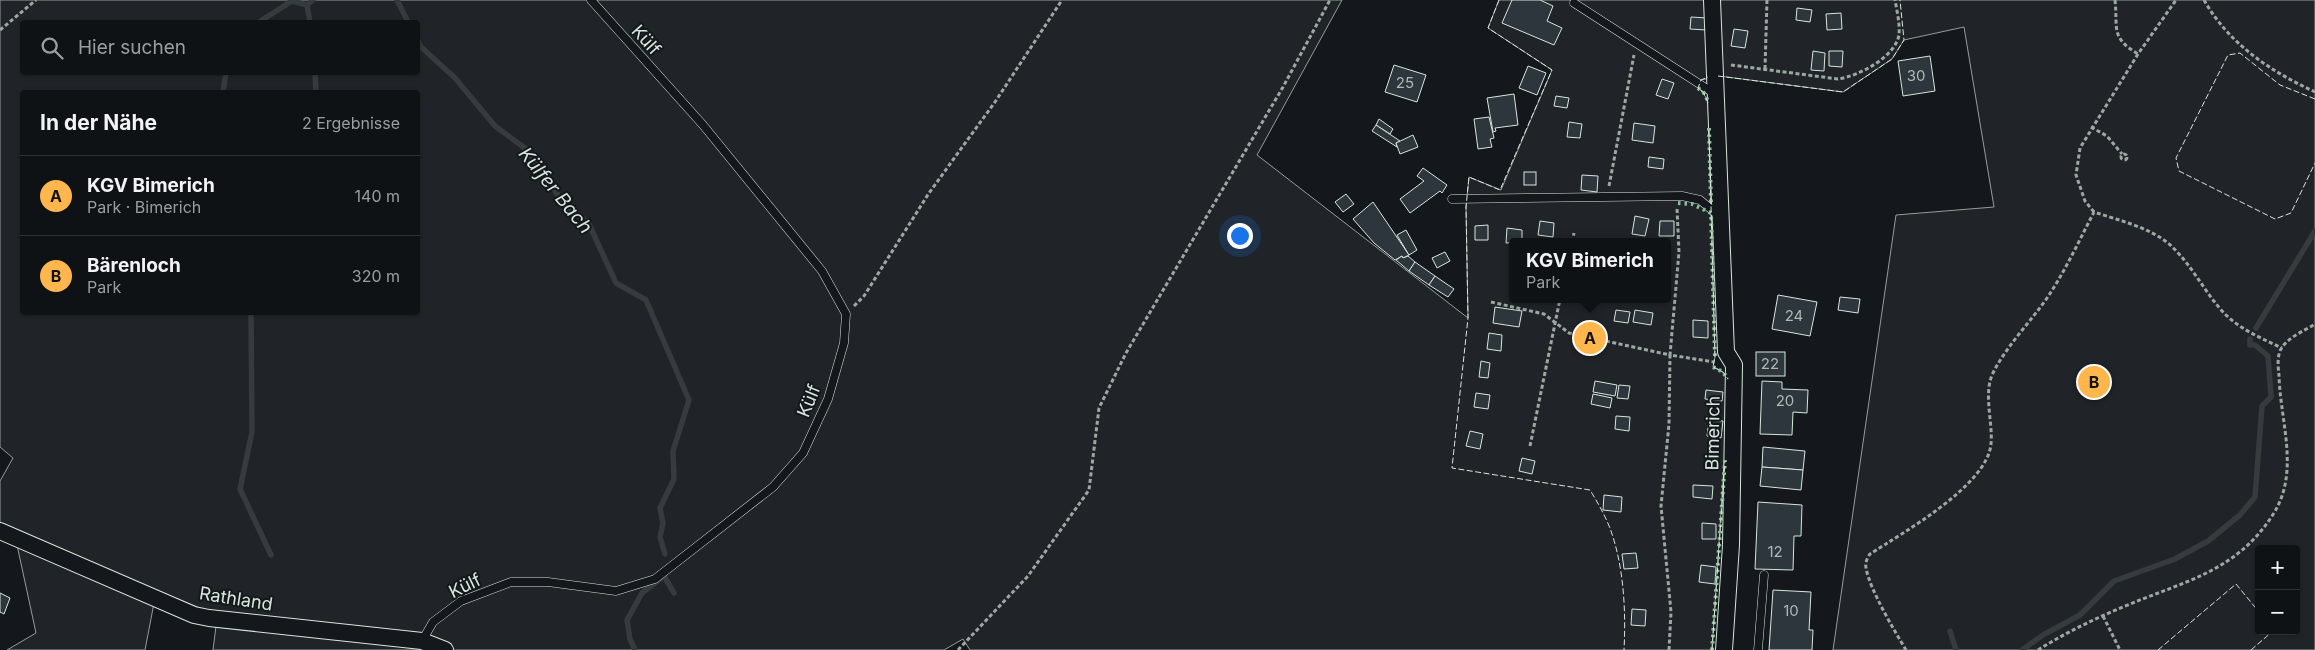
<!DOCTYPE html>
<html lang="de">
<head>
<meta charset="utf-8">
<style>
  :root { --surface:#0f1215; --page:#181b1e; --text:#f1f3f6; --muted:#9b9ea0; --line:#2f3234; --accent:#ffb74d }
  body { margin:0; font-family:Inter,sans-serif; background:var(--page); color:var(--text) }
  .controls { position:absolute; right:15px; bottom:15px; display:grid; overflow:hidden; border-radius:5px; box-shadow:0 1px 4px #0004 }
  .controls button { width:45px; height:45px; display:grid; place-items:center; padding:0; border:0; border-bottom:1px solid var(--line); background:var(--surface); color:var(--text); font:25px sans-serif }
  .you { position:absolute; left:1239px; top:235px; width:18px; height:18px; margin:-12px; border:4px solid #fff; border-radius:50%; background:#1a73e8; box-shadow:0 0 0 8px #1a73e833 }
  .badge { display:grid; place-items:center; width:32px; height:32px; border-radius:50%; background:var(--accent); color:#111; font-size:16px; font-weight:700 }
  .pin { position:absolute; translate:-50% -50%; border:2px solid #fff; box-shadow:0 1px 5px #0006 }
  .popup { position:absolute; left:1509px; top:238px; width:162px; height:65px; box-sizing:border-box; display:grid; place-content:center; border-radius:5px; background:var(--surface); filter:drop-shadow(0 1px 4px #0005); font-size:16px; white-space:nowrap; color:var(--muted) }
  .popup b { font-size:19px; color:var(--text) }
  .popup::after { content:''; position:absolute; left:50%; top:100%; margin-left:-10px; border:10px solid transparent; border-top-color:var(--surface) }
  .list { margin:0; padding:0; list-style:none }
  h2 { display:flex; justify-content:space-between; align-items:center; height:65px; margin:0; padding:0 20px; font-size:21px }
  h2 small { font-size:16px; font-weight:400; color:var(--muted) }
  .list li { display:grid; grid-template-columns:32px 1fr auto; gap:15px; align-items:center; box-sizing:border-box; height:80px; padding:0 20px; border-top:1px solid var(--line) }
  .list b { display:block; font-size:19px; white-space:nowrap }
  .list p { margin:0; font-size:16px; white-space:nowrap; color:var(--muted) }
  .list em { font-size:16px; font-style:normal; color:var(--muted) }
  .icon { flex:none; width:28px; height:28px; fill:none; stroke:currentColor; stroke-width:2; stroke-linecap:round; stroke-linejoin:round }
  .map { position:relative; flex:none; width:2315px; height:650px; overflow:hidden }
  .search { position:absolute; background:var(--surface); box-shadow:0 1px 4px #0004; left:20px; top:20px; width:400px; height:55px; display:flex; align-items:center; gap:12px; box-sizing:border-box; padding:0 18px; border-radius:5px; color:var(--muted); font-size:19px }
  .panel { position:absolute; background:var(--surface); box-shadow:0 1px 4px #0004; left:20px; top:90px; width:400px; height:225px; border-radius:5px }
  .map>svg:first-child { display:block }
  .green { fill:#202428; stroke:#939e99; fill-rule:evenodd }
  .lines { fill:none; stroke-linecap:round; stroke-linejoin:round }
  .stream { stroke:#363b3e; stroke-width:5.5 }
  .building { fill:#2c363c; stroke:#d8e6dc }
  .lane-casing { stroke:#d8e6dc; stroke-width:9 }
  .street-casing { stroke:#d8e6dc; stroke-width:18 }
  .path { stroke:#9da8a2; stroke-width:3; stroke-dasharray:4 2.5; stroke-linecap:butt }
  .lane { stroke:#14181c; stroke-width:8 }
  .street { stroke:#14181c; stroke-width:16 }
  .hedge { stroke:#8ac095; stroke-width:4; stroke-dasharray:2.5 4; stroke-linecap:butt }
  .fence { stroke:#d8e6dc; stroke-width:1; stroke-dasharray:6 2.5; stroke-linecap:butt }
  .labels { text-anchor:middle; stroke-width:4; stroke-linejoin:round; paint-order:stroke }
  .number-label { font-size:15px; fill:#adbab4 }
  .street-label { font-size:18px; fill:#d8e6dc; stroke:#14181c }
  .water-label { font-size:19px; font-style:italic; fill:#d8e6dc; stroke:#14181c }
</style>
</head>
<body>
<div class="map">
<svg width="2315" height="650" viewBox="0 0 2315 650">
  <rect width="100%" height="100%" fill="#14181c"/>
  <g class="green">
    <path d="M 0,0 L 1342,0 L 1257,155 L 1468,318 L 1466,207 L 1469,177 L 1501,190 L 1552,70 L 1488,28 L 1499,0 L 2315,0 L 2315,650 L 1833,650 L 1896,215 L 1994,207 L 1964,27 L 1904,40 L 1892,59 L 1843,92 L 1719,76 L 1701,80 L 1698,87 L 1708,100 L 1715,357 L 1713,367 C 1723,370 1729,377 1729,388 L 1712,650 L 970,650 L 963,639 L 944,650 L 213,650 L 216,626 L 212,613 L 0,526 L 0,481 L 13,458 L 0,447 ZM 22,22 L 418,22 L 418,72 L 22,72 ZM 22,92 L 418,92 L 418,312 L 22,312 ZM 1512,242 L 1668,242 L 1668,299 L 1512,299 ZM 2259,549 L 2296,549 L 2296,631 L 2259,631 Z"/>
    <path d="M 17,545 L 154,603 L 145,650 L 7,650 L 36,633 Z"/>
  </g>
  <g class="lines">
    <g class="stream">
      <path d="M 397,0 L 408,22"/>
      <path d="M 259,22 L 292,1 L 307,5"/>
      <path d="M 310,22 L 307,5 L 313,0"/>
      <path d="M 418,41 L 421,47 L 455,78 L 495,126 L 526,149 L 566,207 L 588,222 L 616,283 L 646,300 L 689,400 L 673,451 L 674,479 L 660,508 L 663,523 L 660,537 L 665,554"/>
      <path d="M 315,72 L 316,92"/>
      <path d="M 223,92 L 226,72"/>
      <path d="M 251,312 L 252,432 L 240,489 L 271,555"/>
      <path d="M 2256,328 L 2315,231"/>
      <path d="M 1950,631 L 1956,650"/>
      <path d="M 635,650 L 630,639 L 627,620 L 642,593 L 664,576 L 674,593"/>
      <path d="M 2022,650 L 2043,635 L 2080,615 L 2114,581 L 2175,559 L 2208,541 L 2240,515 L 2255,497 L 2262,406 L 2271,397 L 2268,356 L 2255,345 L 2250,345 L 2250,339"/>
    </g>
  </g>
  <g class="building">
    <path d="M 1512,0 L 1540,0 L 1553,6 L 1547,21 L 1562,28 L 1554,45 L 1502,23 Z"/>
    <path d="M 1797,8 L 1812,10 L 1810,22 L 1796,20 Z"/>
    <path d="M 1841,13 L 1842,29 L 1827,30 L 1826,14 Z"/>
    <path d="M 1691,17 L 1707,18 L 1706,30 L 1690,29 Z"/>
    <path d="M 1734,29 L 1748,31 L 1745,48 L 1731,46 Z"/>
    <path d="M 1813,51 L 1825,53 L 1824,71 L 1811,70 Z"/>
    <path d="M 1829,51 L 1843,51 L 1842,67 L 1829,66 Z"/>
    <path d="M 1930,56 L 1935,91 L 1903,96 L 1898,61 Z"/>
    <path d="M 1394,65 L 1426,75 L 1417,102 L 1385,92 Z"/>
    <path d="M 1528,66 L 1546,73 L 1537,95 L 1519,88 Z"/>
    <path d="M 1662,79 L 1674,83 L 1668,99 L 1656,95 Z"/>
    <path d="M 1514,94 L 1518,125 L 1495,128 L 1496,131 L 1493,132 L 1487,98 Z"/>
    <path d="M 1556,96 L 1569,98 L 1567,108 L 1554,106 Z"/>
    <path d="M 1489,117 L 1494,138 L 1490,139 L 1492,147 L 1478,149 L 1474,119 Z"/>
    <path d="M 1379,119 L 1393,129 L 1390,134 L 1376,125 Z"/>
    <path d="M 1569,122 L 1582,124 L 1580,138 L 1567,137 Z"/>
    <path d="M 1634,123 L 1655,126 L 1653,143 L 1632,140 Z"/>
    <path d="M 1376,125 L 1400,141 L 1396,143 L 1397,147 L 1372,131 Z"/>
    <path d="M 1413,135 L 1418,147 L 1400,154 L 1396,143 Z"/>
    <path d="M 1649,157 L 1664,159 L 1663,169 L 1648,167 Z"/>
    <path d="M 1423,168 L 1447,185 L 1442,193 L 1440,191 L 1410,213 L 1400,199 L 1424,181 L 1417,176 Z"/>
    <rect x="1524" y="172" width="12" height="13"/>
    <path d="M 1582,175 L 1598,176 L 1597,192 L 1581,190 Z"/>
    <path d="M 1346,194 L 1354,204 L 1343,212 L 1335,202 Z"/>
    <path d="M 1373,202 L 1409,255 L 1403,258 L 1402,256 L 1395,260 L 1374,243 L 1353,219 Z"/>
    <path d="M 1635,216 L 1649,219 L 1645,236 L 1632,234 Z"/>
    <path d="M 1540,221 L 1554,223 L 1553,237 L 1538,235 Z"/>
    <path d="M 1660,221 L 1674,221 L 1674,236 L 1659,236 Z"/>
    <path d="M 1488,225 L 1488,240 L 1475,240 L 1475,226 Z"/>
    <path d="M 1507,228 L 1522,230 L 1522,242 L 1506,243 Z"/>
    <path d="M 1406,230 L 1417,250 L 1409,255 L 1397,235 Z"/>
    <path d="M 1445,252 L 1450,261 L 1437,268 L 1432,258 Z"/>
    <path d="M 1402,256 L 1403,258 L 1408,256 L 1415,262 L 1409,271 L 1396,260 Z"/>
    <path d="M 1415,262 L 1435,276 L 1429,285 L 1409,271 Z"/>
    <path d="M 1435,276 L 1454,289 L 1448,297 L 1429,285 Z"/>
    <path d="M 1778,295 L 1817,302 L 1810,336 L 1772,329 Z"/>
    <path d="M 1840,297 L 1860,299 L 1858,313 L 1838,310 Z"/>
    <path d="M 1495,307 L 1522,311 L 1519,327 L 1493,323 Z"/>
    <path d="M 1616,310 L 1630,312 L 1628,323 L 1614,321 Z"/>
    <path d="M 1635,310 L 1653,313 L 1651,325 L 1633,322 Z"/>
    <path d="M 1693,320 L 1708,321 L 1708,338 L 1693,337 Z"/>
    <path d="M 1489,333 L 1502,335 L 1501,351 L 1487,349 Z"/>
    <rect x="1756" y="352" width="29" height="24"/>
    <path d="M 1481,361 L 1490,363 L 1488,378 L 1479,377 Z"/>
    <path d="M 1595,381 L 1617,385 L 1615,396 L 1593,392 Z"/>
    <path d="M 1762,381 L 1782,382 L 1782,389 L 1808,390 L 1807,413 L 1793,412 L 1792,435 L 1760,434 Z"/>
    <path d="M 1619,385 L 1630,386 L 1628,399 L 1617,398 Z"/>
    <path d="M 1706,390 L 1723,392 L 1722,401 L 1705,399 Z"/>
    <path d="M 1476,393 L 1490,395 L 1488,409 L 1474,407 Z"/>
    <path d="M 1593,394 L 1612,398 L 1610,408 L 1591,404 Z"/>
    <path d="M 1616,416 L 1630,417 L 1629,431 L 1615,429 Z"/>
    <path d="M 1709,420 L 1723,421 L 1721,438 L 1707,436 Z"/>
    <path d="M 1470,431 L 1483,434 L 1480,449 L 1466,446 Z"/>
    <path d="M 1763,447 L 1805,451 L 1803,470 L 1762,467 Z"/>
    <path d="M 1522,458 L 1535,461 L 1532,474 L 1519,471 Z"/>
    <path d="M 1762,467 L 1803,470 L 1801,490 L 1760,486 Z"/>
    <path d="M 1693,485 L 1713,486 L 1712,499 L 1693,497 Z"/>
    <path d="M 1604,495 L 1622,497 L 1621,512 L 1603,510 Z"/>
    <path d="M 1758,502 L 1802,505 L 1801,536 L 1794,536 L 1793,570 L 1755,569 Z"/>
    <path d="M 1702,523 L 1716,524 L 1716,539 L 1702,539 Z"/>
    <path d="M 1636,553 L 1638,568 L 1624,569 L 1622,554 Z"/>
    <path d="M 1701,565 L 1716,567 L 1715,584 L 1699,582 Z"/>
    <path d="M 1773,590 L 1811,592 L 1809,630 L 1813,630 L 1812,650 L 1769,650 Z"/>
    <path d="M 0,593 L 10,598 L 4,614 L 0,612 Z"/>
    <path d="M 1632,609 L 1646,610 L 1645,626 L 1631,625 Z"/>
  </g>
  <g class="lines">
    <g class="lane-casing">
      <g id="lane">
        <path d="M 1574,3 L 1715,94"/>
        <path d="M 1452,199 L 1682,196 L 1700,200 L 1718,215"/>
        <path d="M 422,641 L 433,622 L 461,601 L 511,582 L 548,582 L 616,591 L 655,579 L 773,487 L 803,453 L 828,399 L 844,343 L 846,314 L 822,271 L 703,125 L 591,0"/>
        <path d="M 1758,650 L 1764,575"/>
      </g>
    </g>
    <g class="street-casing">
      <g id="street">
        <path d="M 1712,0 L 1726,352 L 1734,365 L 1731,545 L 1724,650"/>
        <path d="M 0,531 L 194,615 L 209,618 L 422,641 L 445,650"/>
      </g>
    </g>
    <g class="path">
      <path d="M 2115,0 C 2118,29 2110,37 2138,54"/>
      <path d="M 2204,0 C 2229,44 2270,71 2315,92"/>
      <path d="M 0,30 L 36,0"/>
      <path d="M 1731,65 L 1838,79 C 1859,76 1895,57 1899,35 C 1900,24 1897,11 1895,0"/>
      <path d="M 1765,69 L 1767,0"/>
      <path d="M 2091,127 L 2107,136 L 2122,154"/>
      <circle cx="2124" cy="157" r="3"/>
      <path d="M 1609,186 L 1634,55"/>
      <path d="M 2094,212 L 2085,201 L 2076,175 L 2080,148 L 2138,54 L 2176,0"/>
      <path d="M 1572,242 L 1574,233"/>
      <path d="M 1491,302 L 1544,314 L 1569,333 L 1670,355 L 1679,252 L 1677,208"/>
      <path d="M 854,306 L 864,296 L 929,193 L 995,102 L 1062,0"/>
      <path d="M 1530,446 L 1560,299"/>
      <path d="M 2103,616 L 2120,650"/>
      <path d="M 958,650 L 1028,576 L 1089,490 L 1099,408 L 1126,353 L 1283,87 L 1330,0"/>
      <path d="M 1669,650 L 1671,612 L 1661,506 L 1669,424 L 1670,355 L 1714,362"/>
      <path d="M 1906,650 C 1894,630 1870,590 1866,568 C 1865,563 1867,558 1870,554 C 1902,533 1987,486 1991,444 C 1993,422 1983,393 1993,373 C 2008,343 2033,320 2051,292 C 2067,267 2080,239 2094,212 C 2118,220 2148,227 2168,243 C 2191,263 2203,290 2223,312 C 2239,329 2261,338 2282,348"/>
      <path d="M 2038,650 C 2065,633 2094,619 2123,607 C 2181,582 2235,573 2272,516 C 2301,473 2280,422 2279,375 C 2278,367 2277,356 2281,349 C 2288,337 2304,331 2315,324"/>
    </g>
    <use href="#lane" class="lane"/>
    <use href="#street" class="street"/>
    <g class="hedge">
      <path d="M 1698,88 L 1704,93 L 1708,101"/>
      <path d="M 1709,128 L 1711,203"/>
      <path d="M 1678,203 L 1692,204 L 1711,213 L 1715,357"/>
      <path d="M 1713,367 L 1723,372 L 1728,379"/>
      <path d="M 1712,650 L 1725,460"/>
    </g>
    <g class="fence">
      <path d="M 1499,0 L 1488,28 L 1552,70 L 1500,190 L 1469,177 L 1466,207 L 1468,318 L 1452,468 L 1590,490 C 1598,503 1606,517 1611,531 C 1624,568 1626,612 1624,650"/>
      <path d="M 1718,76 L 1843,92 L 1892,59 L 1904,40 L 1900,0"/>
      <path d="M 2315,99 L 2280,85 L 2240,53 L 2228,55 L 2176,158 L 2179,171 L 2275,219 L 2291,213 L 2315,163"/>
      <path d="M 1708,103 L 1704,93 L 1698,88 L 1701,80 L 1708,77"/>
      <path d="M 1709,130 L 1715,357 L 1713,367 L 1723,372 L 1728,379"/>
      <path d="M 1712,650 L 1725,461"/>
      <path d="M 2158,650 L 2236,584 L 2259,612"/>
      <path d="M 2251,650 L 2273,631"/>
    </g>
  </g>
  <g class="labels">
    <g class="number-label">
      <text x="1916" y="81">30</text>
      <text x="1405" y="88">25</text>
      <text x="1794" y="321">24</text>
      <text x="1770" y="369">22</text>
      <text x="1785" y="406">20</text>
      <text x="1775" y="557">12</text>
      <text x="1791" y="616">10</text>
    </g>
    <g class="street-label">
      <text transform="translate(646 40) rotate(48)" y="6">Külf</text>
      <text transform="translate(809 401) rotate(-68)" y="6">Külf</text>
      <text transform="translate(1713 433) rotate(-89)" y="6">Bimerich</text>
      <text transform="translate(465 586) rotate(-26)" y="6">Külf</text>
      <text transform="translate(236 599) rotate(9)" y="6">Rathland</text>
    </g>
    <g class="water-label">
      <text transform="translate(556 190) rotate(51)" y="7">Külfer Bach</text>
    </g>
  </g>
</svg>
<div class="controls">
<button>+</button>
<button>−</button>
</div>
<div class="you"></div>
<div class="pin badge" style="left:1590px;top:338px">A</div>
<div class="popup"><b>KGV Bimerich</b>Park</div>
<div class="pin badge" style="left:2094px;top:382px">B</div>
<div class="search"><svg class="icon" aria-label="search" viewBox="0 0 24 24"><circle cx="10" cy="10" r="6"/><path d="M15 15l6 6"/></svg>Hier suchen</div>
<section class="panel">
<h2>In der Nähe<small>2 Ergebnisse</small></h2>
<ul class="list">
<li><span class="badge">A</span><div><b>KGV Bimerich</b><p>Park · Bimerich</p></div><em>140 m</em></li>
<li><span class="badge">B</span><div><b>Bärenloch</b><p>Park</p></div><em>320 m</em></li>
</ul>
</section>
</div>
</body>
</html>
